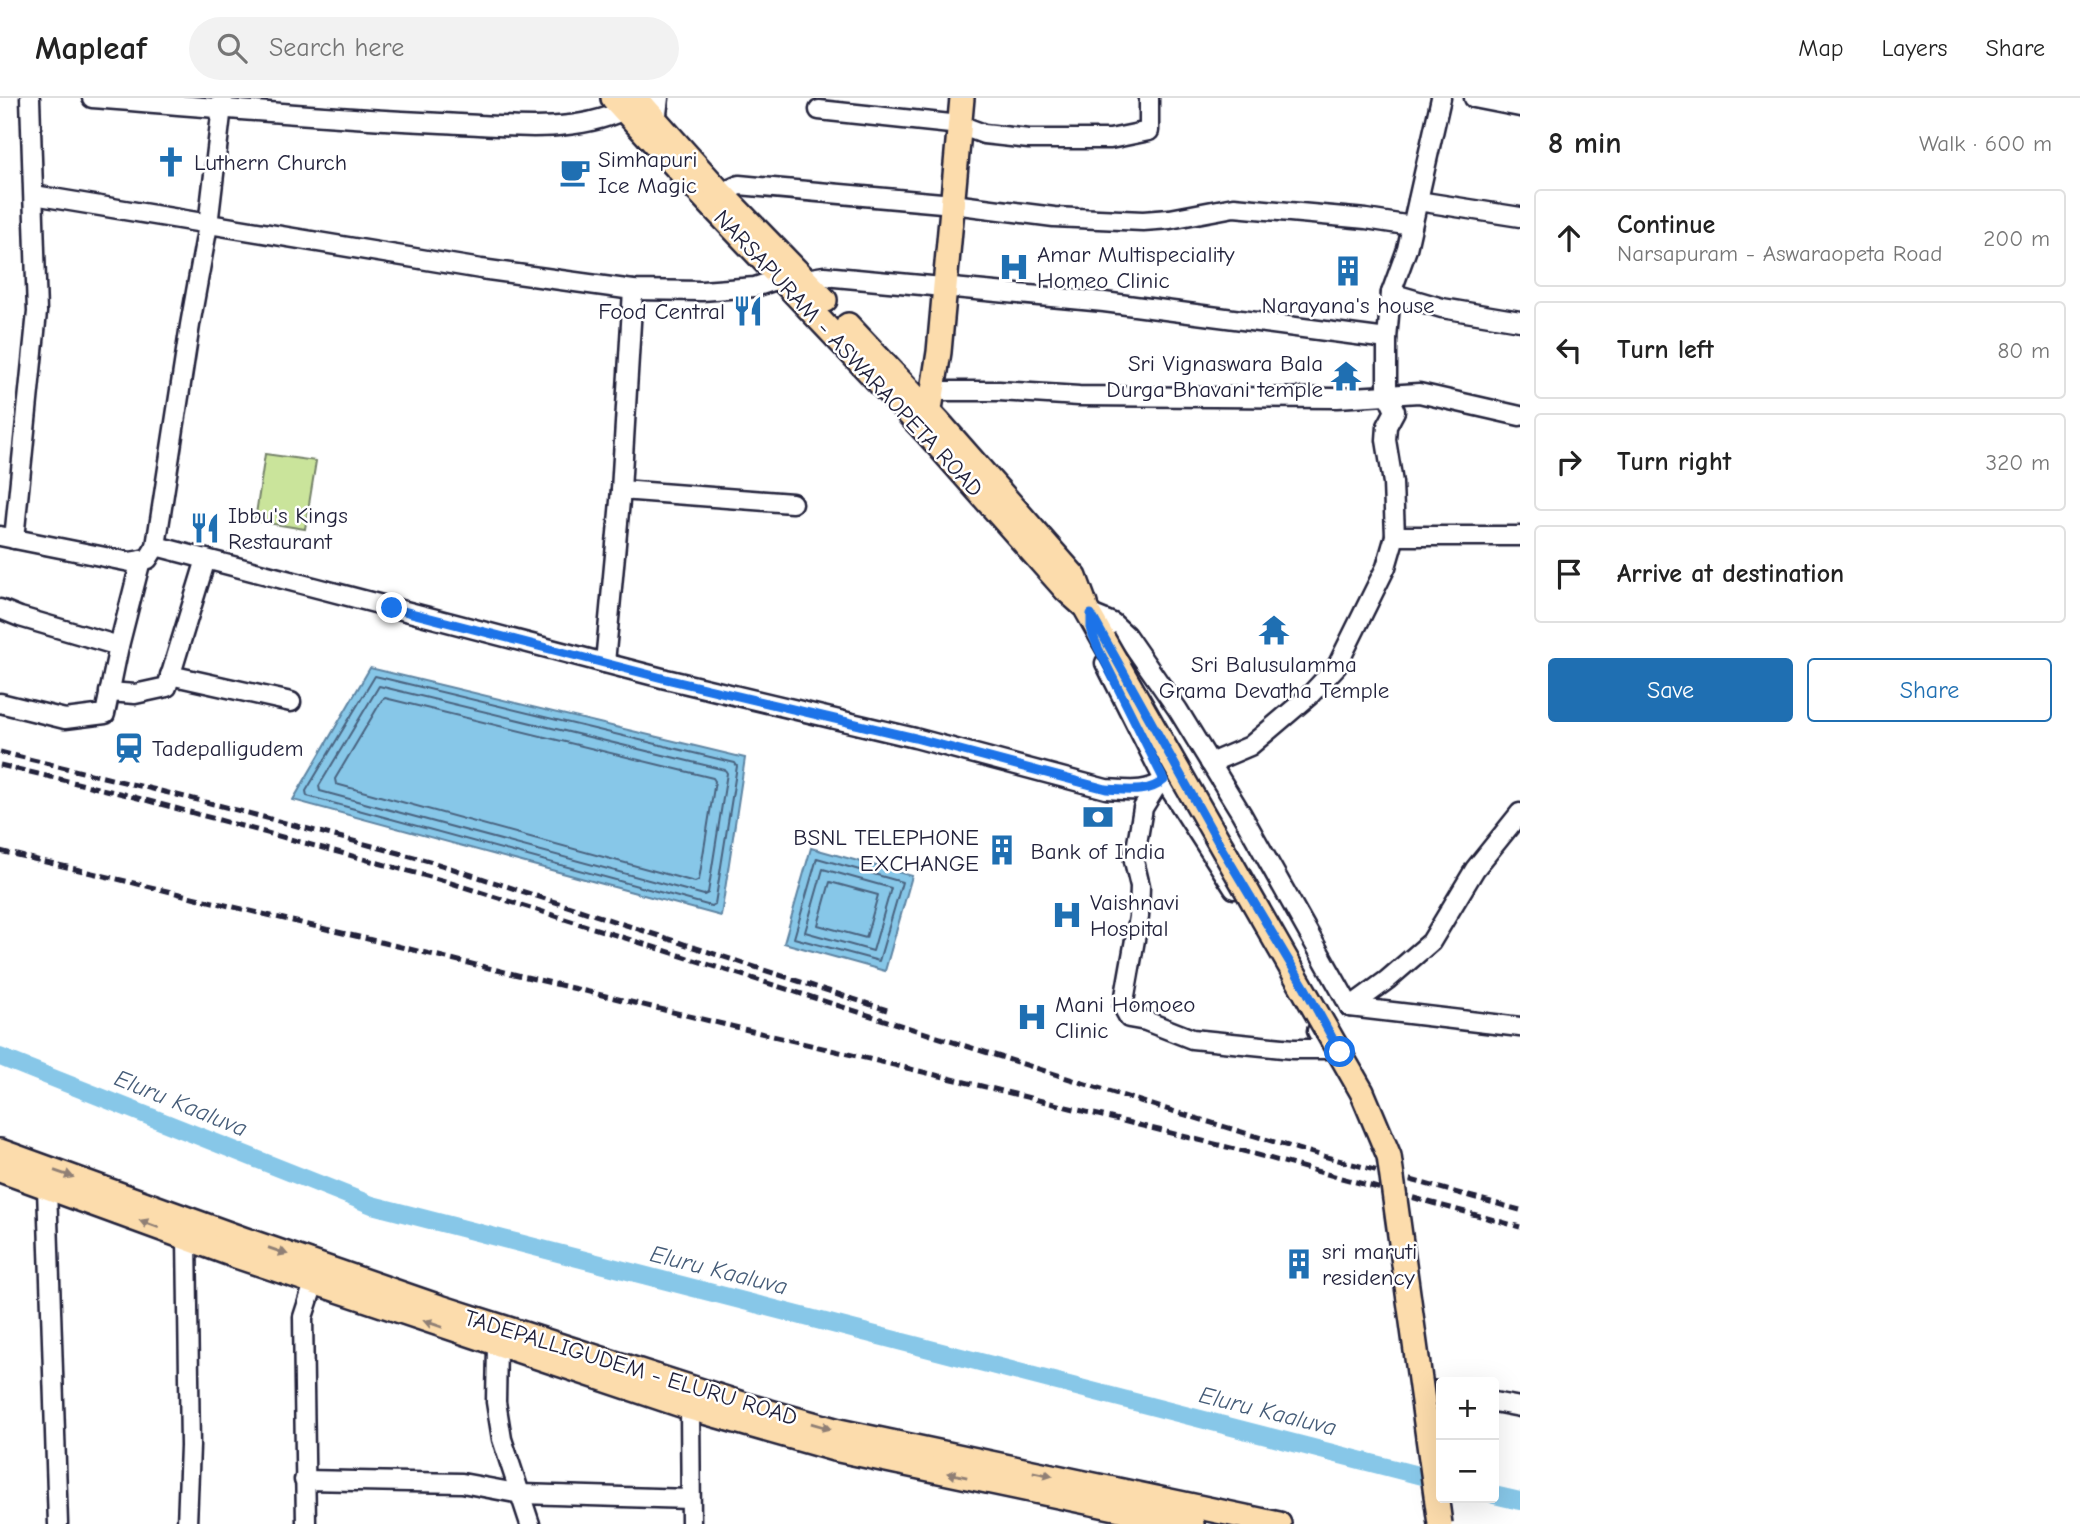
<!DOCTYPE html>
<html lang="en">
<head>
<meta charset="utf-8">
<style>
  :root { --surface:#fff; --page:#f2f2f2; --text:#222; --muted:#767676; --line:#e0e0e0; --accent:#1f6fb2 }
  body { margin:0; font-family:"Comic Neue",sans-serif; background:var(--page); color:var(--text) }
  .controls { position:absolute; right:21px; bottom:21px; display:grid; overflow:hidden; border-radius:7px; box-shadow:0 7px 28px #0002 }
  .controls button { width:63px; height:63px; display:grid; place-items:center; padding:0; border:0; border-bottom:2px solid var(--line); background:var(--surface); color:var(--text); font:35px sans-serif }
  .stop { position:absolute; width:21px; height:21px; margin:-16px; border:5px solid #1a73e8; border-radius:50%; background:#fff }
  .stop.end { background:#1a73e8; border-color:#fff; box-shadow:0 2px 7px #0008 }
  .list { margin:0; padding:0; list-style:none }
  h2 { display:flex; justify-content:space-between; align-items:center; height:91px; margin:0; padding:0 28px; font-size:30px }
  h2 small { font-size:23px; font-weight:400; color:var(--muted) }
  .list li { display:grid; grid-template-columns:46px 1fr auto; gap:21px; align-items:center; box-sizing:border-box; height:98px; margin:0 14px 14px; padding:0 14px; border:2px solid var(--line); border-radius:7px }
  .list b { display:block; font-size:26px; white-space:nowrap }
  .list p { margin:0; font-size:23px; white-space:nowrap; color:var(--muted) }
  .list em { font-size:23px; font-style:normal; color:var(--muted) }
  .actions { display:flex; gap:14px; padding:21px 28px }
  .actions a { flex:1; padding:16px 0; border:2px solid var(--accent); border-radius:7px; text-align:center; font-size:24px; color:var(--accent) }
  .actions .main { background:var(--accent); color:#fff }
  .icon { flex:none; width:38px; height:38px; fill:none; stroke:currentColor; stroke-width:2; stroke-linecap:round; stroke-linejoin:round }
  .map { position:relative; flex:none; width:1520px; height:1426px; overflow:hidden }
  header { display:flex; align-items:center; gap:42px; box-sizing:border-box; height:98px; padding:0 35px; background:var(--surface); border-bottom:2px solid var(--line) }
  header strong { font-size:33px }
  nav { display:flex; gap:38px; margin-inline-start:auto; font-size:24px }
  .search { width:490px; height:63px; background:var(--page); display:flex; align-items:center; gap:18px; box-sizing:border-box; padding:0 24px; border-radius:38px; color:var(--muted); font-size:26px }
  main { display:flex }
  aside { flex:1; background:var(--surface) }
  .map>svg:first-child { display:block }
  .green { fill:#cae49b; stroke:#76836b; stroke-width:2 }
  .water { fill:#87c7e8; stroke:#5f85a3; stroke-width:2 }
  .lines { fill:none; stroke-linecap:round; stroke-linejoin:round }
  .shore { stroke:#4a6480; stroke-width:2 }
  .canal { stroke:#87c7e8; stroke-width:18 }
  .minor-casing { stroke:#22223b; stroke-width:23 }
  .major-casing { stroke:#22223b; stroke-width:28 }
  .minor { stroke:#fff; stroke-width:18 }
  .major { stroke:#fcdcac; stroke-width:23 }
  .rail { stroke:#22223b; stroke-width:5; stroke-dasharray:10 5; stroke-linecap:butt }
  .major-bridge-casing { stroke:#22223b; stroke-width:28; stroke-linecap:butt }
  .major-bridge { stroke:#fcdcac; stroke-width:23 }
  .oneway { fill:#8f7f74 }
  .route { stroke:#1a73e8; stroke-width:9 }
  .labels { text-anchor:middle; stroke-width:5; stroke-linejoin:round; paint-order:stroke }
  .poi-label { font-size:23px; fill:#22223b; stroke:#fff; text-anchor:start }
  .street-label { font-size:23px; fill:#22223b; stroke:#fff }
  .water-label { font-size:24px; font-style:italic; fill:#455c78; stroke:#fff }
</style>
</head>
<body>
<header>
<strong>Mapleaf</strong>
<div class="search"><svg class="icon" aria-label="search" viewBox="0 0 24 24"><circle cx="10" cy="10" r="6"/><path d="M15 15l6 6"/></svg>Search here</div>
<nav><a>Map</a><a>Layers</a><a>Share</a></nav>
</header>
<main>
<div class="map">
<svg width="1520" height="1426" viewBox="0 0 1520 1426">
  <rect width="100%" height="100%" fill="#fff"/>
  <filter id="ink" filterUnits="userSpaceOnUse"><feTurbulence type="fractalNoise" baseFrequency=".0143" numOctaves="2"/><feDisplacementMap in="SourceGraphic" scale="14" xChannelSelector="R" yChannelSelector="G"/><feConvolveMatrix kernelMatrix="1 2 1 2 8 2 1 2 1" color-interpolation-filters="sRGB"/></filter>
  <g filter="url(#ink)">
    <path class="green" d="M 265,356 L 316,363 L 305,431 L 255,423 Z"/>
    <g class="water">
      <path d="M 370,570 L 745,660 L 721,818 L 293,702 Z"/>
      <path d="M 811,750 L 912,778 L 885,873 L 784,845 Z"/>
    </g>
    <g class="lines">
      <g class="shore">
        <path d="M 375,578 L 735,665 L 737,668 L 715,806 L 711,808 L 307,698 L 306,693 Z"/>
        <path d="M 379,588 L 725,672 L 727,675 L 708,795 L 704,797 L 320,693 L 319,688 Z"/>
        <path d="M 385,600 L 713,680 L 715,683 L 699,782 L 695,784 L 336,686 L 335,681 L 382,602 Z"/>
        <path d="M 817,760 L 902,784 L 879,863 L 794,840 Z"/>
        <path d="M 823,771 L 891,790 L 873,853 L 805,834 Z"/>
        <path d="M 830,784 L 878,797 L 866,840 L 818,827 Z"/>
      </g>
      <g class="canal">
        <path d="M 0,959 L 372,1107 L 1441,1383"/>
        <path d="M 1494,1397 L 1520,1403"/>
      </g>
      <g class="minor-casing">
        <g id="minor">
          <path d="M 92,0 C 208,9 324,20 441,25 C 500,27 570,38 624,12"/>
          <path d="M 1474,0 L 1520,9"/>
          <path d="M 819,12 L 960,27 L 984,36 L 1029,41 L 1110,41 L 1149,33 L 1149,0"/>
          <path d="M 656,24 L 659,0"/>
          <path d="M 721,95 L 739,87 L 953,106 L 1054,119 L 1143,123 L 1170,121 L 1234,109 L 1366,121 L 1412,128"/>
          <path d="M 34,97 L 481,171 L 633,192 L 702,193 L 755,189 L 782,180"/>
          <path d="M 1418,103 L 1520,119"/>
          <path d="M 805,181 L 824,178 L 1104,204 L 1387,241"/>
          <path d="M 1391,195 L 1442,210 L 1520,223"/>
          <path d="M 934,293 L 999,293 L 1079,298 L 1337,300 L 1419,295 L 1520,318"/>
          <path d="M 621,392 L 792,405"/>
          <path d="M 0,438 L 130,464 L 148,461 L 156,448 L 190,227 L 208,127 L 223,0"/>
          <path d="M 1395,438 L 1520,438"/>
          <path d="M 14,441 L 37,214 L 30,0"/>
          <path d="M 156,448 L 666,581 L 915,640 L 1106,691 C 1126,692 1148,696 1164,682 L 1105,565"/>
          <path d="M 0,511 L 20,519 L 119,548 L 105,616 L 65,621 L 0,605"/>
          <path d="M 1091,522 L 1091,516 L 1113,525 L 1126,537 L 1178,612 L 1241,715 L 1350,909"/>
          <path d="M 119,548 L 141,462"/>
          <path d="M 605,565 L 621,392 L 633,192"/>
          <path d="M 170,577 L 291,604"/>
          <path d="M 109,594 L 135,596 L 167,589 L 206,461"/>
          <path d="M 1210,665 L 1250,648 L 1309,598 L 1337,568 L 1386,469 L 1395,438 L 1393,385 L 1386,342 L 1387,328 L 1395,313 L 1387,296 L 1387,241 L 1391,195 L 1407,151 L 1441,0"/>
          <path d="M 1164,682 L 1234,791"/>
          <path d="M 1156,689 L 1143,710 L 1134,763 L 1140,788 L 1139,819 L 1123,909 L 1129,920 L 1146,923 L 1192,941 L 1293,951 L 1327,951 L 1317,933"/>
          <path d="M 1350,909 L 1387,882 L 1431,844 L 1475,771 L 1520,715"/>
          <path d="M 1350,909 L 1520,929"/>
          <path d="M 47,1090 L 58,1426"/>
          <path d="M 187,1140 L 190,1348 L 187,1426"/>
          <path d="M 497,1247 L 496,1304 L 502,1341 L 530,1426"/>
          <path d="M 1421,1290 L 1441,1294"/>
          <path d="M 1494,1304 L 1520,1309"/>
          <path d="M 690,1310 L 691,1426"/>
          <path d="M 304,1382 L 462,1385 L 521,1396 L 690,1401"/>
          <path d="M 306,1426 L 303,1219 L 314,1185"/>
        </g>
      </g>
      <g class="major-casing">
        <g id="major">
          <path d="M 613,0 L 710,106 L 926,334 L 1066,492 L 1085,509 L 1103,541"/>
          <path d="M 636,0 L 721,95 L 825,202"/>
          <path d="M 848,227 L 938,323 L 1075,479 L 1085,506"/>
          <path d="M 928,324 L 939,254 L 962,0"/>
          <path d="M 0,1053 L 243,1141 L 440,1209 L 752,1309 L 839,1333 L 1279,1426"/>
          <path d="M 0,1072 L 236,1158 L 690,1310 L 834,1351 L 1192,1426"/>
        </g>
      </g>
      <use href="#minor" class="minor"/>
      <use href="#major" class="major"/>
      <g class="rail">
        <path d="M 0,654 L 214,706 L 429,763 L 887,912"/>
        <path d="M 0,667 L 123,696 L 445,783 L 1146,1005 L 1298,1051 L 1520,1112"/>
        <path d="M 0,753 L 990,990 L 1243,1053 L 1520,1129"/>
      </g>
      <g class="major-bridge-casing">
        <path id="major-bridge" d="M 1103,541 L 1362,994 L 1389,1058 L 1440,1426"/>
      </g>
      <use href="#major-bridge" class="major-bridge"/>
    </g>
    <defs><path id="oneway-solid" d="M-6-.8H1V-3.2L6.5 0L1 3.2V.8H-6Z" transform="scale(1.75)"/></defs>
    <g class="oneway">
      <use href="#oneway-solid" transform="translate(64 1076) rotate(19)"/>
      <use href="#oneway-solid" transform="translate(149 1126) rotate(-160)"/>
      <use href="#oneway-solid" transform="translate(278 1153) rotate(19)"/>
      <use href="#oneway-solid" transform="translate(433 1226) rotate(-161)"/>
      <use href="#oneway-solid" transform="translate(821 1328) rotate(16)"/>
      <use href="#oneway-solid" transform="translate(1043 1376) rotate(12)"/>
      <use href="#oneway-solid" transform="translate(957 1377) rotate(-168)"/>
    </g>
  </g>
  <g class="lines" filter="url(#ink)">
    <path class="route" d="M 392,510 L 666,581 L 915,640 L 1106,691 C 1126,692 1148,696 1164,682 L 1098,550 L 1091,533 L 1091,516 L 1222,751 L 1305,890 L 1340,954"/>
  </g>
  <defs>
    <g id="church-bare" transform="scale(2.415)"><path d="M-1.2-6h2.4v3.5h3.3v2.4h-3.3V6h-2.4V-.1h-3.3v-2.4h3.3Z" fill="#1f6fb2" stroke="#fff" stroke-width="2.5" paint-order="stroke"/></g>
    <g id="cafe-bare" transform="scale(2.415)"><path d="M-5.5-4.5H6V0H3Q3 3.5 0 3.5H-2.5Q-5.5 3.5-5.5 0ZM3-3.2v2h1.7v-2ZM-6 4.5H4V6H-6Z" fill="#1f6fb2" stroke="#fff" stroke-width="2.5" paint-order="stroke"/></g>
    <g id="hospital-bare" transform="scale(2.415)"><path d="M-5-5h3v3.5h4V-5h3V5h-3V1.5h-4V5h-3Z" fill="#1f6fb2" stroke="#fff" stroke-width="2.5" paint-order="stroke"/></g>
    <g id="building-bare" transform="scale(2.415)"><path d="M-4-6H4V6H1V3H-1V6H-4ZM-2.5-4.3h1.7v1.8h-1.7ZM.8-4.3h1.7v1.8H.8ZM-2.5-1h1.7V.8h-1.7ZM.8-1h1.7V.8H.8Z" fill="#1f6fb2" stroke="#fff" stroke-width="2.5" paint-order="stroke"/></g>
    <g id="restaurant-bare" transform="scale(2.415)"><path d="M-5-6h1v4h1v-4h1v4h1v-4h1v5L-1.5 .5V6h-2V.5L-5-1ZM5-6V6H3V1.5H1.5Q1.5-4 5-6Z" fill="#1f6fb2" stroke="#fff" stroke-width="2.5" paint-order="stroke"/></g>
    <g id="temple-bare" transform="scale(2.415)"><path d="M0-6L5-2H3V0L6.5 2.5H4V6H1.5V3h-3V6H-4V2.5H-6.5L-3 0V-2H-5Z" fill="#1f6fb2" stroke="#fff" stroke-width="2.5" paint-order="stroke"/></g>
    <g id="station-bare" transform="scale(2.415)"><path d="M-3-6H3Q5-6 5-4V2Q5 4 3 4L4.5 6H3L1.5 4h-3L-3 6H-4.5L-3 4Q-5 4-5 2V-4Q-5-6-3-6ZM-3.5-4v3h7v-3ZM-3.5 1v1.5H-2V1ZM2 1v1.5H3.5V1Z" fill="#1f6fb2" stroke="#fff" stroke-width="2.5" paint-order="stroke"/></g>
    <g id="bank-bare" transform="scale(2.415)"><path d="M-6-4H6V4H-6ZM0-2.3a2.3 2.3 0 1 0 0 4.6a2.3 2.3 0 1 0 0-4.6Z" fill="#1f6fb2" stroke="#fff" stroke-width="2.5" paint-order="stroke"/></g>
  </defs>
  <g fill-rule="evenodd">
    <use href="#church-bare" x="171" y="64"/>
    <use href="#cafe-bare" x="575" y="74"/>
    <use href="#hospital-bare" x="1014" y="169"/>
    <use href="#building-bare" x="1348" y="173"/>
    <use href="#restaurant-bare" x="748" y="213"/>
    <use href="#temple-bare" x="1346" y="278"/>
    <use href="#restaurant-bare" x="205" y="430"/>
    <use href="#temple-bare" x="1274" y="532"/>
    <use href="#station-bare" x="129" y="650"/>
    <use href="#bank-bare" x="1098" y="719"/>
    <use href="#building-bare" x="1002" y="752"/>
    <use href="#hospital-bare" x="1067" y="817"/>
    <use href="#hospital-bare" x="1032" y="919"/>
    <use href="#building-bare" x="1299" y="1166"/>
  </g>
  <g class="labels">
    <g class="poi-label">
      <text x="598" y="69">Simhapuri<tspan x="598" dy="26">Ice Magic</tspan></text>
      <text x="194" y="72">Luthern Church</text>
      <text x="1037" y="164">Amar Multispeciality<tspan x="1037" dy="26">Homeo Clinic</tspan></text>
      <text x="1348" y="215" text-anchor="middle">Narayana's house</text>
      <text x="725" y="221" text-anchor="end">Food Central</text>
      <text x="1323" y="273" text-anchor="end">Sri Vignaswara Bala<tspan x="1323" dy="26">Durga Bhavani temple</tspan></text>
      <text x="228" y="425">Ibbu's Kings<tspan x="228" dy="26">Restaurant</tspan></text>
      <text x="1274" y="574" text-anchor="middle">Sri Balusulamma<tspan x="1274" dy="26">Grama Devatha Temple</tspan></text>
      <text x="152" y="658">Tadepalligudem</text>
      <text x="979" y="747" text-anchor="end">BSNL TELEPHONE<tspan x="979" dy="26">EXCHANGE</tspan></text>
      <text x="1098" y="761" text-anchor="middle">Bank of India</text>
      <text x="1090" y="812">Vaishnavi<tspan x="1090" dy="26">Hospital</tspan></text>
      <text x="1055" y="914">Mani Homoeo<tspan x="1055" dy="26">Clinic</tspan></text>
      <text x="1322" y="1161">sri maruti<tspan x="1322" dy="26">residency</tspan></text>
    </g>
    <g class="street-label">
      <text transform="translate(849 255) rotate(47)" y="8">NARSAPURAM - ASWARAOPETA ROAD</text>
      <text transform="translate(631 1269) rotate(17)" y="8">TADEPALLIGUDEM - ELURU ROAD</text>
    </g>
    <g class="water-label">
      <text transform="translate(181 1005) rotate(22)" y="8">Eluru Kaaluva</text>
      <text transform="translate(719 1172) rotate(14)" y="8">Eluru Kaaluva</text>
      <text transform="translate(1268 1313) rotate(14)" y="8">Eluru Kaaluva</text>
    </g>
  </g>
</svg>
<div class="controls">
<button>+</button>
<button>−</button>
</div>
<div class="stop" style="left:1340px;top:954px"></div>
<div class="stop end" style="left:392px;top:510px"></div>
</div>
<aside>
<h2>8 min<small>Walk · 600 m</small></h2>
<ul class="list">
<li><svg class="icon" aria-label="ahead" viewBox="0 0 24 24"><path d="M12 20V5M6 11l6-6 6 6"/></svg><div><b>Continue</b><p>Narsapuram - Aswaraopeta Road</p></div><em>200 m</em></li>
<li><svg class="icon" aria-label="left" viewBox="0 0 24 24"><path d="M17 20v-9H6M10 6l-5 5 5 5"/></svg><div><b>Turn left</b></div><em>80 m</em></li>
<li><svg class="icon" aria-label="right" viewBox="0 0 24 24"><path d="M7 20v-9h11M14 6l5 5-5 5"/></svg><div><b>Turn right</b></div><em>320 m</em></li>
<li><svg class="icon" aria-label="arrive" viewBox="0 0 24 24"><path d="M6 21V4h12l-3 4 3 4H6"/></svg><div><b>Arrive at destination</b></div></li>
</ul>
<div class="actions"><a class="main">Save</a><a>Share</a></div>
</aside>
</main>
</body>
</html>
